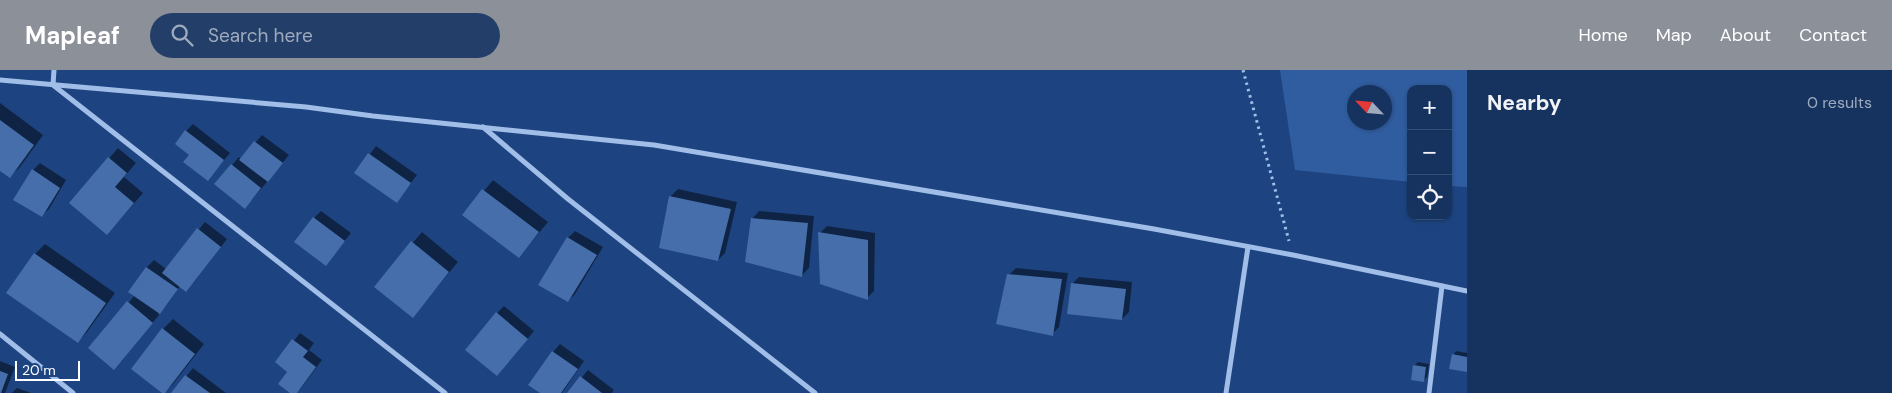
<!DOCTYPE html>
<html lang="en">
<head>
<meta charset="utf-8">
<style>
  :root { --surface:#163360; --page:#233f69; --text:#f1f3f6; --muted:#9eaabd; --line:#354e75; --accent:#8c9099 }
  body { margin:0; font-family:"DM Sans",sans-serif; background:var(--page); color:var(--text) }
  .controls { position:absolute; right:15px; top:15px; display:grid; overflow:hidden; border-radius:10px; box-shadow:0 1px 4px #0004 }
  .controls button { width:45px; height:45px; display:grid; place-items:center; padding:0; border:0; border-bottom:1px solid var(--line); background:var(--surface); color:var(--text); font:25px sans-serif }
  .compass { position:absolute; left:1347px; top:15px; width:45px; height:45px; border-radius:50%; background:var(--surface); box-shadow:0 1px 4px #0004; rotate:296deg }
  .scale { position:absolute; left:15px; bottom:12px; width:65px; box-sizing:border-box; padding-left:5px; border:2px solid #fff; border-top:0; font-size:14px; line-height:18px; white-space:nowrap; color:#fff; -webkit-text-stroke:4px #1d4480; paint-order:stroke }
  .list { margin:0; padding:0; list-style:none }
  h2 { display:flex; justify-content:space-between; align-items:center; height:65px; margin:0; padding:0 20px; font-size:21px }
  h2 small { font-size:16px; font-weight:400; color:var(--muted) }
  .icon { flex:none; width:28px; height:28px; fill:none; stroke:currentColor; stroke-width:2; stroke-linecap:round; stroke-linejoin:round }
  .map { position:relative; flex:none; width:1467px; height:323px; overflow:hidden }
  header { display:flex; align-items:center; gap:30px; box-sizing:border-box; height:70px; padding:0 25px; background:var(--accent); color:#fff }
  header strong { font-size:24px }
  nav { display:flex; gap:28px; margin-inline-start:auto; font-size:18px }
  .search { width:350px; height:45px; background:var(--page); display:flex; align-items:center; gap:12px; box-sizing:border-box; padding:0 18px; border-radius:28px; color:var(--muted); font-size:19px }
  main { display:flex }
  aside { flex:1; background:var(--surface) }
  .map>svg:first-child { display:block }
  .green { fill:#305d9f; fill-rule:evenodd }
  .shadow { fill:#0007 }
  .building { fill:#456eaa }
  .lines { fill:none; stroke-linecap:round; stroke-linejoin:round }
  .path { stroke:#a1bee9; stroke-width:3; stroke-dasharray:2.5 4; stroke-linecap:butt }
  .minor { stroke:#a1bee9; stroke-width:5 }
</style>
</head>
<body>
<header>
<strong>Mapleaf</strong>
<div class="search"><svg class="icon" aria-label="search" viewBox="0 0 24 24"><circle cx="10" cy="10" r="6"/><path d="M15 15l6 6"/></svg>Search here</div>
<nav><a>Home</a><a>Map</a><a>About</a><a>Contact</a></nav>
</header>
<main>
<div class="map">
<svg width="1467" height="323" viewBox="0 0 1467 323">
  <rect width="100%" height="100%" fill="#1d4480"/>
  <path class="green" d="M 1280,0 L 1467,0 L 1467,117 L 1448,116 L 1448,19 L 1411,19 L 1411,112 L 1295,100 ZM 1354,22 L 1384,22 L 1384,52 L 1354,52 Z"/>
  <g class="shadow">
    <path d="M 0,33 L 43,65 L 20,97 L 10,106 L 0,99 Z"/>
    <path d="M 193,54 L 230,83 L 208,109 L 191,84 L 186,61 Z"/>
    <path d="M 262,65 L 289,85 L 252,130 L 216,114 L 239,87 L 241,89 Z"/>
    <path d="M 376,76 L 417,105 L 396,132 L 356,103 Z"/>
    <path d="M 118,78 L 136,93 L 124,107 L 143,123 L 116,154 L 71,132 Z"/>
    <path d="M 40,93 L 66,110 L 49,139 L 41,146 L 33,100 Z"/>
    <path d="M 493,110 L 548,152 L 519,187 L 464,145 Z"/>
    <path d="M 678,119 L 737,132 L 725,183 L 718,190 L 660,177 L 671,126 Z"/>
    <path d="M 321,141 L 351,163 L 326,194 L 314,148 Z"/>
    <path d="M 759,141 L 814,146 L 809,198 L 802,205 L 752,149 Z"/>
    <path d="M 205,152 L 227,169 L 193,213 L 180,216 L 166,236 L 158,244 L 159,245 L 121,291 L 90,278 L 135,225 L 130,222 L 147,197 L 154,190 L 166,199 Z"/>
    <path d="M 827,156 L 875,163 L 874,221 L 867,228 L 820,163 Z"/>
    <path d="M 575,161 L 603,177 L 575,224 L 568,231 L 568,168 Z"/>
    <path d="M 422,162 L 458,192 L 413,246 L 376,216 Z"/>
    <path d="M 45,174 L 115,223 L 87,262 L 78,272 L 8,223 L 35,184 Z"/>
    <path d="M 1016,198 L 1068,203 L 1059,257 L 1052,264 L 1009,205 Z"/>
    <path d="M 1079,207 L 1132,212 L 1129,242 L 1122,249 L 1072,214 Z"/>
    <path d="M 504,236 L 534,261 L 497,305 L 497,243 Z"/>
    <path d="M 173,249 L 204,274 L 173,314 L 164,323 L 163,259 Z"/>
    <path d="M 300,263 L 314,273 L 309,280 L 322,290 L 301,318 L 296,323 L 292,323 L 289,301 L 277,292 Z"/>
    <path d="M 560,274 L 584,291 L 562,323 L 542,323 L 553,282 Z"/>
    <path d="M 1456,281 L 1467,283 L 1467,300 L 1453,285 Z"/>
    <path d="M 0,291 L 15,297 L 5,323 L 0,323 Z"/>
    <path d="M 1418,292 L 1429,294 L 1427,307 L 1423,311 L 1414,296 Z"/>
    <path d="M 193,298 L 226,323 L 173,323 Z"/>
    <path d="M 588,300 L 614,320 L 612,323 L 569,323 Z"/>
    <path d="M 17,318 L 31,323 L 12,323 Z"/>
  </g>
  <g class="building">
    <path d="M 0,50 L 34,75 L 10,108 L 0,101 Z"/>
    <path d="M 185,60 L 224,90 L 208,111 L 183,92 L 189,85 L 175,74 Z"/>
    <path d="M 254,71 L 283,93 L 268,112 L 239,90 Z"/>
    <path d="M 368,83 L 411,113 L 397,133 L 354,103 Z"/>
    <path d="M 108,87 L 127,103 L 115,117 L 134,133 L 107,165 L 69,133 Z"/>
    <path d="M 231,94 L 261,118 L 245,139 L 214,114 Z"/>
    <path d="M 32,99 L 60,118 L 42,147 L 13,130 Z"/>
    <path d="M 482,119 L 539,162 L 519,188 L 462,145 Z"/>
    <path d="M 669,126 L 731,139 L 718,191 L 659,178 Z"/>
    <path d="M 313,147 L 345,171 L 326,196 L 294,172 Z"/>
    <path d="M 751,148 L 808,153 L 802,207 L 745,192 Z"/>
    <path d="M 197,158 L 221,177 L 186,222 L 162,203 Z"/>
    <path d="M 818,162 L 868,170 L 868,230 L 820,214 Z"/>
    <path d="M 567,167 L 597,185 L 568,232 L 538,215 Z"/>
    <path d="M 411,171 L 449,202 L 413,248 L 374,217 Z"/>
    <path d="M 34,183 L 106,233 L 78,273 L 6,223 Z"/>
    <path d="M 146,197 L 178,219 L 160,244 L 128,222 Z"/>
    <path d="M 1007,204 L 1062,209 L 1053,266 L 996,254 Z"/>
    <path d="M 1071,213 L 1126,219 L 1122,250 L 1067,244 Z"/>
    <path d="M 127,231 L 153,253 L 114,300 L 88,278 Z"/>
    <path d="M 496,242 L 528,269 L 497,306 L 465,280 Z"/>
    <path d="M 162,258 L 195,284 L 165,323 L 162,323 L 131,299 Z"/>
    <path d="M 292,269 L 308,281 L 303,287 L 316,297 L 297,323 L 290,323 L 278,314 L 287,302 L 275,292 Z"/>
    <path d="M 552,281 L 578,299 L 561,323 L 540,323 L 528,315 Z"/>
    <path d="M 1452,284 L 1467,287 L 1467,302 L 1449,299 Z"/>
    <path d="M 1413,295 L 1426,297 L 1424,312 L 1411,310 Z"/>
    <path d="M 0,301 L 8,304 L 1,323 L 0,323 Z"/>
    <path d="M 185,305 L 210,323 L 171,323 Z"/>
    <path d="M 580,306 L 602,323 L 567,323 Z"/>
  </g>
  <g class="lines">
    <path class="path" d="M 1243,0 L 1289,171"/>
    <g class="minor">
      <path d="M 54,0 L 53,15 L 445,323"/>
      <path d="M 0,10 L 306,37 L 373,46 L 654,75 L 1154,159 L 1293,185 L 1467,221"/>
      <path d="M 483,57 L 568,129 L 815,323"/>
      <path d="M 0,264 L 73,323"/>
      <path d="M 1226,323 L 1248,177"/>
      <path d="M 1429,323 L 1442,216"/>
    </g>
  </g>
</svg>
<div class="controls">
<button>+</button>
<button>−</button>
<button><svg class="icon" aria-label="locate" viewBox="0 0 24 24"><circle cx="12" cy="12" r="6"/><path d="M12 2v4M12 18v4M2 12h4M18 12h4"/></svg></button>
</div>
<svg class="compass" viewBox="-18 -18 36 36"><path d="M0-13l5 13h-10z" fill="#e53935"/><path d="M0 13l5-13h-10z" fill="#9eaabd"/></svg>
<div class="scale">20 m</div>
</div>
<aside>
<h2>Nearby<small>0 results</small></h2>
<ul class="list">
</ul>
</aside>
</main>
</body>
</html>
